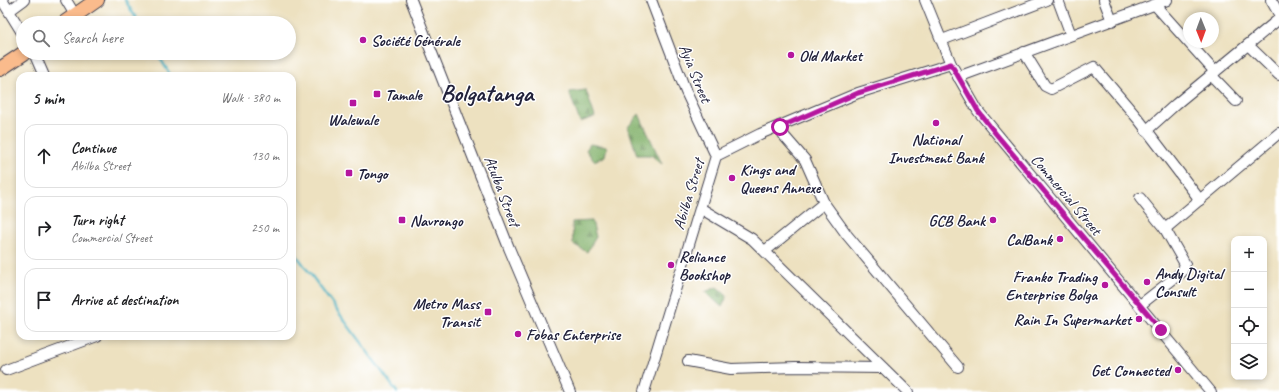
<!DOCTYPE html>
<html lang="en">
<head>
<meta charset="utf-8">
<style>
  :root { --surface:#fff; --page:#f6f6f6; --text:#202124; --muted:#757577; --line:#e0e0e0 }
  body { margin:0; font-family:Caveat,sans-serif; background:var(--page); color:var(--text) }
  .controls { position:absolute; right:12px; bottom:12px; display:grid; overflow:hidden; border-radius:8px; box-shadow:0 2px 6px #0003 }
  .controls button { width:36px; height:36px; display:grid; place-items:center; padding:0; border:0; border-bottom:1px solid var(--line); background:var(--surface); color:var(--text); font:20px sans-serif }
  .compass { position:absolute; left:1183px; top:12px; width:36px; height:36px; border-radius:50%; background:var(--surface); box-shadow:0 2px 6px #0003; rotate:179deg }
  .stop { position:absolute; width:12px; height:12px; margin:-9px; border:3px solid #b5179e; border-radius:50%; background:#fff }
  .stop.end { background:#b5179e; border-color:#fff; box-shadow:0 1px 4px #0008 }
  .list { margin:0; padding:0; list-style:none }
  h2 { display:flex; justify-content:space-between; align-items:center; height:52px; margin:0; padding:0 16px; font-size:17px }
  h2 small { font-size:13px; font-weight:400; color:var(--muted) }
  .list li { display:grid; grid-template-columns:26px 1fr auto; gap:12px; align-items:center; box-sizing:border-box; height:64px; margin:0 8px 8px; padding:0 8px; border:1px solid var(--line); border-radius:12px }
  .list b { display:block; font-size:15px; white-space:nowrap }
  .list p { margin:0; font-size:13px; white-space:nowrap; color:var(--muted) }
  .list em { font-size:13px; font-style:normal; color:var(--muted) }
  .icon { flex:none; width:22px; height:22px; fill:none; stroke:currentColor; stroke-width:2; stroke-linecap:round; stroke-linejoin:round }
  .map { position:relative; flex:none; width:1279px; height:392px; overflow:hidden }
  .search { position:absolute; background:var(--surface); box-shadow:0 2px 6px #0003; left:16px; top:16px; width:280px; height:44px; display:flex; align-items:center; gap:10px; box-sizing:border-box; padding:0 14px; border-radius:22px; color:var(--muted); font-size:15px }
  .panel { position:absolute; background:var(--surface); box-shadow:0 2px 6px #0003; left:16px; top:72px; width:280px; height:268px; border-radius:12px }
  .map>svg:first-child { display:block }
  .forest { fill:url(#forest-firs); stroke:#526a52 }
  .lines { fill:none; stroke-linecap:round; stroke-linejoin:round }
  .stream { stroke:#40adbd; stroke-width:2.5 }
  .minor-casing { stroke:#403f4f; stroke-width:12 }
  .highway-casing { stroke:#403f4f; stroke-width:16 }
  .minor { stroke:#fff; stroke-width:10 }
  .highway { stroke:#fabb8c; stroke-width:14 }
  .route { stroke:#b5179e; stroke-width:5 }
  .poi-dot { fill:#b5179e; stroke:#fff; stroke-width:1.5 }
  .labels { text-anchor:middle; stroke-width:3; stroke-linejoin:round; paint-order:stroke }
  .poi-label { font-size:16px; font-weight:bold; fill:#22223b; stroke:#fff; text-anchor:start }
  .street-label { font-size:16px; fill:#22223b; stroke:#fff }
  .town-label { font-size:24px; font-weight:bold; fill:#22223b; stroke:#fff }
</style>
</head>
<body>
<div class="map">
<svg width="1279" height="392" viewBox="0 0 1279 392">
  <defs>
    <pattern id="forest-firs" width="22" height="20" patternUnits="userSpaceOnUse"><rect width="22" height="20" fill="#82b16a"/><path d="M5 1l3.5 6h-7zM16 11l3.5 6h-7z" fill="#6a9058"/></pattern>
  </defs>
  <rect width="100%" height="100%" fill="#fff"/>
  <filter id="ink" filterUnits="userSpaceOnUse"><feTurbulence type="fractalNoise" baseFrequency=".025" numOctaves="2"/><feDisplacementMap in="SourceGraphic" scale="8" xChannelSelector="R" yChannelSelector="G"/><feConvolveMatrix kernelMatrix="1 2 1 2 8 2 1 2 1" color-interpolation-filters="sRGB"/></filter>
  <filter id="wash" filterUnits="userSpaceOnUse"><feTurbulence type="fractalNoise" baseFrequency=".012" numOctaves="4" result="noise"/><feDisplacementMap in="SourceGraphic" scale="16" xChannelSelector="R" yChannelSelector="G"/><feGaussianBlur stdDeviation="0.9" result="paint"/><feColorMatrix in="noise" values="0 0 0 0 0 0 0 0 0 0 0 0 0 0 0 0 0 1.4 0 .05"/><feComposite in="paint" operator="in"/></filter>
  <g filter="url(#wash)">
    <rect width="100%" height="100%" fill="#ede1c0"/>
    <g class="forest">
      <path d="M 586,90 L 595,117 L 580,122 L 569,92 Z"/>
      <path d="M 639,114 L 662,164 L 651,155 L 637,155 L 628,127 Z"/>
      <path d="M 590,144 L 607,147 L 605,156 L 594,161 L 586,150 Z"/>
      <path d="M 592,221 L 596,237 L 587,252 L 573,244 L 572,222 Z"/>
      <path d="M 717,287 L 727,296 L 722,307 L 705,292 Z"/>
    </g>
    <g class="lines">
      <g class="stream">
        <path d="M 125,0 L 139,23"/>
        <path d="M 157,53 L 171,76"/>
        <path d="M 292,249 L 397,392"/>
      </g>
    </g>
  </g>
  <g filter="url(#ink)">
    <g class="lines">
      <g class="minor-casing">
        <g id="minor">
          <path d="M 2,0 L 23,34"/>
          <path d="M 66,0 L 75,15"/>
          <path d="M 411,0 L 509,248 L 570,392"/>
          <path d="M 651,0 L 686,92 L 716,156"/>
          <path d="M 925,0 L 951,64 L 978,111 L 1211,392"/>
          <path d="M 1058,0 L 1071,35"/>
          <path d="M 1104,0 L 1112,21"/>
          <path d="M 1271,0 L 1279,14"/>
          <path d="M 1155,5 L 1215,72"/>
          <path d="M 9,11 L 24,0"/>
          <path d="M 942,40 L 1047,0"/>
          <path d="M 1248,45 L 1279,75"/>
          <path d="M 1024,52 L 1045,86 L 1051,89 L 1094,67 L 1139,120 L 1200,200"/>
          <path d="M 34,53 L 44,76"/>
          <path d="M 1211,75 L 1236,101"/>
          <path d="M 958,77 L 1167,0"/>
          <path d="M 779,127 L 785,137 L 805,160 L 824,203 L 847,235 L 958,367"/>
          <path d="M 1146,131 L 1176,104 L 1279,19"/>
          <path d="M 1140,198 L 1165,229 L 1185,264 L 1182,272 L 1140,305"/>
          <path d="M 700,208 L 752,239 L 908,392"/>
          <path d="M 1165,229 L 1279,133"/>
          <path d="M 765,251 L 824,203"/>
          <path d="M 688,361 L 731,369 L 795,367 L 883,368"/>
          <path d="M 6,370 L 97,336"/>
          <path d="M 644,392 L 716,156 L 760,134 L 858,93 L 951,64"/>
        </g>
      </g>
      <g class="highway-casing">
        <g id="highway">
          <path d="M 64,23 L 97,0"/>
          <path d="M 0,69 L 24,53"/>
        </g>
      </g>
      <use href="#minor" class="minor"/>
      <use href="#highway" class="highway"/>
    </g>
  </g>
  <g class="lines" filter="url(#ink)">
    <path class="route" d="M 780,127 L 858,93 L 951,64 L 978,111 L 996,134 L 1161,330"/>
  </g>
  <g class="poi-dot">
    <circle cx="363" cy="40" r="4"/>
    <circle cx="791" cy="55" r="4"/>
    <rect x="373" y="90" width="8" height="8" rx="2"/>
    <rect x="349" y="99" width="8" height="8" rx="2"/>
    <circle cx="936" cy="123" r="4"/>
    <rect x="345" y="169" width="8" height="8" rx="2"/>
    <circle cx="732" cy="178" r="4"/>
    <rect x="398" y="216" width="8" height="8" rx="2"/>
    <circle cx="993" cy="220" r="4"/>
    <circle cx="1060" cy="239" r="4"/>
    <circle cx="671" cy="265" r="4"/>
    <circle cx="1147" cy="282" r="4"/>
    <circle cx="1105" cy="285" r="4"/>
    <rect x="484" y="308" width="8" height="8" rx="2"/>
    <circle cx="1139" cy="319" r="4"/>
    <circle cx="518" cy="334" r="4"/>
    <circle cx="1178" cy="370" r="4"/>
  </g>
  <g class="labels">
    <g class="poi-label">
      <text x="371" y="46">Société Générale</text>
      <text x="799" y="61">Old Market</text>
      <text x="385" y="100">Tamale</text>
      <text x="353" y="125" text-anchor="middle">Walewale</text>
      <text x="936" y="145" text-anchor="middle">National<tspan x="936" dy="18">Investment Bank</tspan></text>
      <text x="740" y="175">Kings and<tspan x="740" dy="18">Queens Annexe</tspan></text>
      <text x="357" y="179">Tongo</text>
      <text x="410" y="226">Navrongo</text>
      <text x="985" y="226" text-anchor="end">GCB Bank</text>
      <text x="1052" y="245" text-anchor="end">CalBank</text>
      <text x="679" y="262">Reliance<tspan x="679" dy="18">Bookshop</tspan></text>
      <text x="1155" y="279">Andy Digital<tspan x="1155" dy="18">Consult</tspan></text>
      <text x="1097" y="282" text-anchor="end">Franko Trading<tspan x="1097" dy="18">Enterprise Bolga</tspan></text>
      <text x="480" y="309" text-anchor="end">Metro Mass<tspan x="480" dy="18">Transit</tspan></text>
      <text x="1131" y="325" text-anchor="end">Rain In Supermarket</text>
      <text x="526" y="340">Fobas Enterprise</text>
      <text x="1170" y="376" text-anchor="end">Get Connected</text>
    </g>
    <g class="street-label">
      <text transform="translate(696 73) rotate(68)" y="6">Ayia Street</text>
      <text transform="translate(503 191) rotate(69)" y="6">Atulba Street</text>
      <text transform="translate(688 194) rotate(-73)" y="6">Abilba Street</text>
      <text transform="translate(1067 194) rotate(50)" y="6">Commercial Street</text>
    </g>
    <g class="town-label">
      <text x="487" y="101">Bolgatanga</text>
    </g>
  </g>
</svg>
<div class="controls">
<button>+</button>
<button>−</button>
<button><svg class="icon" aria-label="locate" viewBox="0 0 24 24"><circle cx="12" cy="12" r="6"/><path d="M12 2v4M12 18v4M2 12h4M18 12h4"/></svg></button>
<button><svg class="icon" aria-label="layers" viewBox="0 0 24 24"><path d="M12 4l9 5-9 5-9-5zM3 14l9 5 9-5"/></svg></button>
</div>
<svg class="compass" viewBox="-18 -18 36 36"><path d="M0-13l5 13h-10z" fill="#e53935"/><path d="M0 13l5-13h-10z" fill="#757577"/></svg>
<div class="stop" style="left:780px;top:127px"></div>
<div class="stop end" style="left:1161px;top:330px"></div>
<div class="search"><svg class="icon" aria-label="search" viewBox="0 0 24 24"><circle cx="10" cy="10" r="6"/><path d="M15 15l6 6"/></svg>Search here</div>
<section class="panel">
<h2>5 min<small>Walk · 380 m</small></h2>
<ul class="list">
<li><svg class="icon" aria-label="ahead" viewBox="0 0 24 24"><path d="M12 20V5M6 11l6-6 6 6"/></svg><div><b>Continue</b><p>Abilba Street</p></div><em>130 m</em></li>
<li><svg class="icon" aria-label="right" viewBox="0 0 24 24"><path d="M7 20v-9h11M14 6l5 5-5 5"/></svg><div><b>Turn right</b><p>Commercial Street</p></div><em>250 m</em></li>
<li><svg class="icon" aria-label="arrive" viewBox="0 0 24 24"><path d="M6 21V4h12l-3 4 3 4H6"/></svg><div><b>Arrive at destination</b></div></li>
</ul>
</section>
</div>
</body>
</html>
